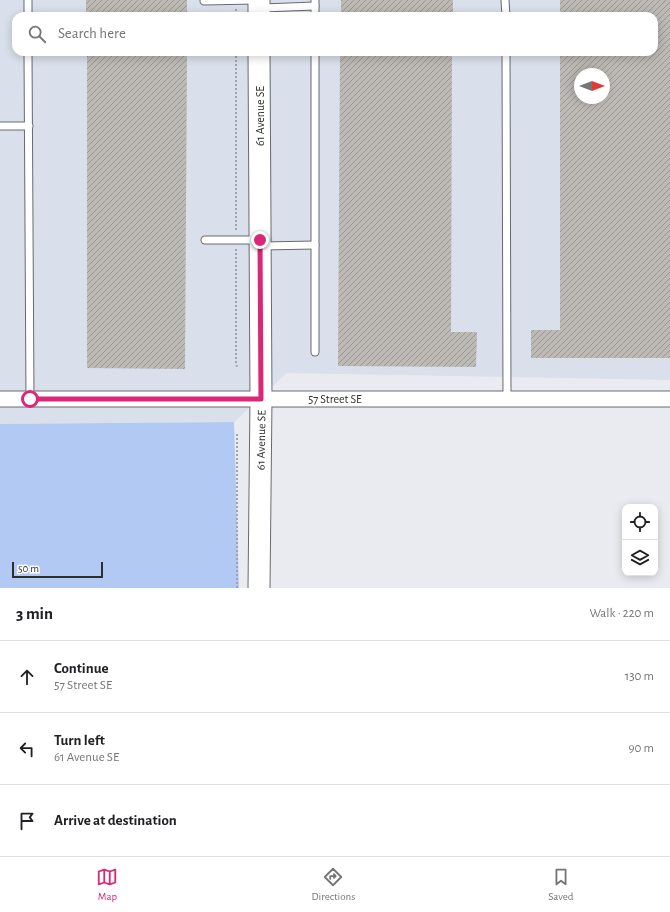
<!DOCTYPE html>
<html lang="en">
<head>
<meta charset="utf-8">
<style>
  :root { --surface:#fff; --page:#f2f2f2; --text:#202124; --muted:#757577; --line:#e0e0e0; --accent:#db2777 }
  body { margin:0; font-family:"Alegreya Sans",sans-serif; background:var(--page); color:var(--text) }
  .controls { position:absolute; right:12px; bottom:12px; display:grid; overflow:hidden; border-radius:8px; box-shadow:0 2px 10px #0003 }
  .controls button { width:36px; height:36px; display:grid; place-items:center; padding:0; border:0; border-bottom:1px solid var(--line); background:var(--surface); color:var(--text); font:20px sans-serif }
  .compass { position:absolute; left:574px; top:68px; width:36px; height:36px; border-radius:50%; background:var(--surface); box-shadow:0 2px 10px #0003; rotate:90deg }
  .scale { position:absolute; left:12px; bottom:10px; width:91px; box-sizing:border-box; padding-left:4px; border:2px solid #2d2e30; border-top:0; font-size:11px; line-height:14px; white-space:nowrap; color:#2d2e30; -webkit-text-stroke:3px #fff; paint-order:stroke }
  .stop { position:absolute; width:12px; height:12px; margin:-9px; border:3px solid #db2777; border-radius:50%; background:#fff }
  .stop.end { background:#db2777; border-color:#fff; box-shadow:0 1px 4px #0008 }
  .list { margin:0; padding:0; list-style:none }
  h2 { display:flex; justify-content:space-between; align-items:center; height:52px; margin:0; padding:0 16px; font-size:17px }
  h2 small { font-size:13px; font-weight:400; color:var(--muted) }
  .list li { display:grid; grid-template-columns:26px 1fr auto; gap:12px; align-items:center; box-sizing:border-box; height:72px; padding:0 16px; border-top:1px solid var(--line) }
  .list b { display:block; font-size:15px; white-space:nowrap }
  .list p { margin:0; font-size:13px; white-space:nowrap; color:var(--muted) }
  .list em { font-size:13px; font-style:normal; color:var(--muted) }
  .icon { flex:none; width:22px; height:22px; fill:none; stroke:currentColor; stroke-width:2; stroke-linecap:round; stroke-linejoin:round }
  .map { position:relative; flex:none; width:670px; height:588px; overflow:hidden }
  .search { position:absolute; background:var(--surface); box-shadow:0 2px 10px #0003; left:12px; right:12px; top:12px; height:44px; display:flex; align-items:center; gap:10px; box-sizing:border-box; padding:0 14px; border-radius:12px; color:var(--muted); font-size:15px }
  .sheet { height:268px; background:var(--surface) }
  nav { display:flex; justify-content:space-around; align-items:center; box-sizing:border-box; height:56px; border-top:1px solid var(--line); background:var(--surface); font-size:11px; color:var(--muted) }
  nav a { display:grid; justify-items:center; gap:2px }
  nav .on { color:var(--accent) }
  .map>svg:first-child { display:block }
  .built { fill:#d9dfeb; fill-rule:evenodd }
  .green { fill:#b2c9f4 }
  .building { fill:url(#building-hatch); fill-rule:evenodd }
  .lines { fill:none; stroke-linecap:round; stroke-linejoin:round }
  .lane-casing { stroke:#686a6e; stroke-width:9 }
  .street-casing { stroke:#686a6e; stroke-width:17 }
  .secondary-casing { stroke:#686a6e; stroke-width:23 }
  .path { stroke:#a1a3a7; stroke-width:2; stroke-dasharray:2 2; stroke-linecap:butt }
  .lane { stroke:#fff; stroke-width:7 }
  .street { stroke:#fff; stroke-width:15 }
  .secondary { stroke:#fff; stroke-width:21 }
  .route { stroke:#db2777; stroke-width:5 }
  .labels { text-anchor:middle; stroke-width:3; stroke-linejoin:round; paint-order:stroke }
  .street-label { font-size:12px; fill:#2d2e30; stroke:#fff }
</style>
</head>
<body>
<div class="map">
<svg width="670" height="588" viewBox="0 0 670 588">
  <defs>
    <pattern id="building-hatch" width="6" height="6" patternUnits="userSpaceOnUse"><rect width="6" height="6" fill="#bdb9b5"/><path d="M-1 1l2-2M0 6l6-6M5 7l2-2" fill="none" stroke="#9a9794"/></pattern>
  </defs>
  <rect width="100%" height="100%" fill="#e9ebf0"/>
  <path class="built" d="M 0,0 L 670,0 L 670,380 L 287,373 L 234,422 L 0,424 ZM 16,16 L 654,16 L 654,52 L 16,52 ZM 580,74 L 604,74 L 604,98 L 580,98 Z"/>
  <path class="green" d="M 234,422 L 239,588 L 0,588 L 0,424 Z"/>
  <g class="building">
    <rect x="86" y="0" width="101" height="16"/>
    <rect x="341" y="0" width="112" height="16"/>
    <path d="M 560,0 L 670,0 L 670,358 L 531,358 L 531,330 L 560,330 L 560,52 L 654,52 L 654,16 L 560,16 ZM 580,74 L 604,74 L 604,98 L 580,98 Z"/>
    <path d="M 87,52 L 187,52 L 185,369 L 87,368 Z"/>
    <path d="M 340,52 L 452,52 L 451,332 L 477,332 L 476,367 L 338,366 Z"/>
  </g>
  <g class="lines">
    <g class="lane-casing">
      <g id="lane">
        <path d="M 28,0 L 28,16"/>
        <path d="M 315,0 L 315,16"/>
        <path d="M 505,0 L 506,16"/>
        <path d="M 204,1 L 257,0"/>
        <path d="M 262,8 L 315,6"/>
        <path d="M 28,52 L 30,399"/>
        <path d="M 315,52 L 315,352"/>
        <path d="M 506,52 L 507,399"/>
        <path d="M 0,126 L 29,126"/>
        <path d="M 205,240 L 258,240"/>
        <path d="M 262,246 L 315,245"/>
      </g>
    </g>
    <g class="street-casing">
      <path id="street" d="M 0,399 L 670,399"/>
    </g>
    <g class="secondary-casing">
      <g id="secondary">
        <path d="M 259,0 L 259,16"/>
        <path d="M 259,588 L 261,399 L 259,52"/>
      </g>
    </g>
    <g class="path">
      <path d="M 236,9 L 236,16"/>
      <path d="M 236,52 L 236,230"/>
      <path d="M 236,249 L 236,362 L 237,367"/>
      <path d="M 237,588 L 237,432"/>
    </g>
    <use href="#lane" class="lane"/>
    <use href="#street" class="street"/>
    <use href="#secondary" class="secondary"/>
  </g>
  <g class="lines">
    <path class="route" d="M 30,399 L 261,399 L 260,240"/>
  </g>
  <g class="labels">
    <g class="street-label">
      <text transform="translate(260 116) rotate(-90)" y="4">61 Avenue SE</text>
      <text x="335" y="403">57 Street SE</text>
      <text transform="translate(261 440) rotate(-89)" y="4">61 Avenue SE</text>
    </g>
  </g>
</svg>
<div class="controls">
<button><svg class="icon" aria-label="locate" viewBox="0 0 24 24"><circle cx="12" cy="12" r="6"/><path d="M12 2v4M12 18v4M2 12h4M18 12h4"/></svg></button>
<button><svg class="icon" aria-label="layers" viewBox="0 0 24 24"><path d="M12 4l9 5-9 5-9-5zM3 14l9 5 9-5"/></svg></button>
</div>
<svg class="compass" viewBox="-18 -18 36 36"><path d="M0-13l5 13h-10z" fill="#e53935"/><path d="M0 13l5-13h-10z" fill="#757577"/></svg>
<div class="scale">50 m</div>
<div class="stop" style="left:30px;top:399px"></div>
<div class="stop end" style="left:260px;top:240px"></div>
<div class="search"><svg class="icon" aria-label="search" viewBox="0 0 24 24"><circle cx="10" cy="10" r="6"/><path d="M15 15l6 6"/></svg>Search here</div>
</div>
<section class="sheet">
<h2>3 min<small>Walk · 220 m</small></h2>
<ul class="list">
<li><svg class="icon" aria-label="ahead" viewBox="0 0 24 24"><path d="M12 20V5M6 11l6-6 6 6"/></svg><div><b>Continue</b><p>57 Street SE</p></div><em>130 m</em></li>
<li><svg class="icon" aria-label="left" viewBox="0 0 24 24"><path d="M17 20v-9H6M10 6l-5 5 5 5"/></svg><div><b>Turn left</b><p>61 Avenue SE</p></div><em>90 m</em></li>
<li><svg class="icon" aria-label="arrive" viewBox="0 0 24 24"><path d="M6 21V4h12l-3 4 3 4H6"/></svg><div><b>Arrive at destination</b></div></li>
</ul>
</section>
<nav>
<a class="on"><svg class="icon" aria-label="map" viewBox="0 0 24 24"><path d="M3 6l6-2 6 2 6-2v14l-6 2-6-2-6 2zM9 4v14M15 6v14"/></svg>Map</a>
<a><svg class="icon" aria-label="directions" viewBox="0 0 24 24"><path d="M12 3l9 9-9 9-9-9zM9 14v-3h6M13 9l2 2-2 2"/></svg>Directions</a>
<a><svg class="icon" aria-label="saved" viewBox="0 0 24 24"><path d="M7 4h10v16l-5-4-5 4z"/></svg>Saved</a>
</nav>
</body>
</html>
